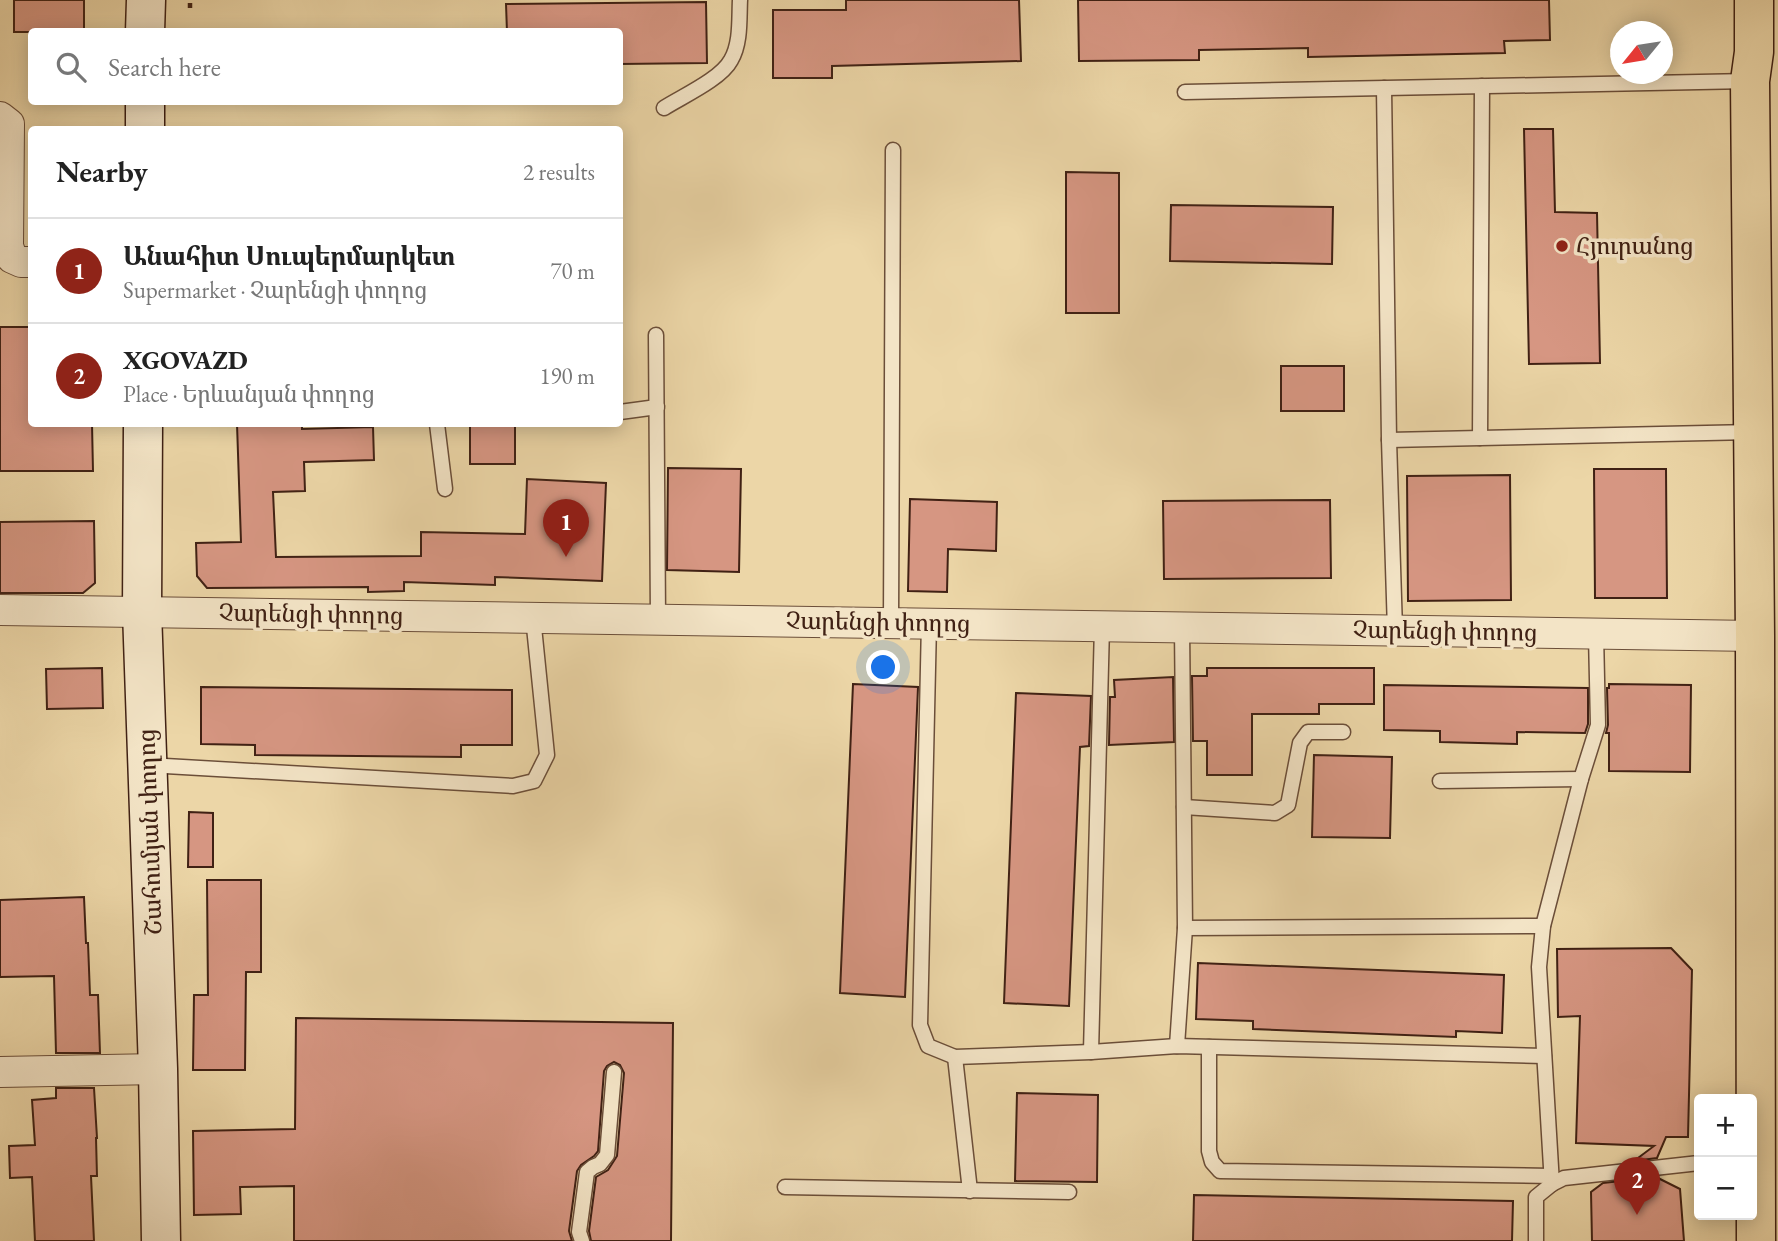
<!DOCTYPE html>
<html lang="en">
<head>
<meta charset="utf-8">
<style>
  :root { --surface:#fff; --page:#f6f6f6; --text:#222; --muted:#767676; --line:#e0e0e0; --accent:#8f2418 }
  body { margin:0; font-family:"EB Garamond","Noto Serif Armenian",serif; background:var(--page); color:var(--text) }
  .controls { position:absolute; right:21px; bottom:21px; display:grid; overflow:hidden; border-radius:7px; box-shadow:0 4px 18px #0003 }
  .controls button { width:63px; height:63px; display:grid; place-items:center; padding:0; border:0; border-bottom:2px solid var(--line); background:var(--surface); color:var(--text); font:35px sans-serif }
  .compass { position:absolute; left:1610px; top:21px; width:63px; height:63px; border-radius:50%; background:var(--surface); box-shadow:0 4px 18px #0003; rotate:240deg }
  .you { position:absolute; left:884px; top:668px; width:24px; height:24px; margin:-18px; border:5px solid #fff; border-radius:50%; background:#1a73e8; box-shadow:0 0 0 10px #1a73e833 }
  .badge { display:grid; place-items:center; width:46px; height:46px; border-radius:50%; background:var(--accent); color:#fff; font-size:23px; font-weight:700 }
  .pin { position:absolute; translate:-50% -58px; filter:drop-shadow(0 2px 4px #0008) }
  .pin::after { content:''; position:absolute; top:37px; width:24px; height:21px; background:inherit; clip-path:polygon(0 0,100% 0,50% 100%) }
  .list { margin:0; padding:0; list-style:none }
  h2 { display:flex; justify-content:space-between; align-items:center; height:91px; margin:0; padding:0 28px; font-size:30px }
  h2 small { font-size:23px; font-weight:400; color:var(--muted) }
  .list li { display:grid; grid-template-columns:46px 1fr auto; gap:21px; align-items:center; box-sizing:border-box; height:105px; padding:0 28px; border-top:2px solid var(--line) }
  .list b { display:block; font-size:26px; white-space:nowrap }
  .list p { margin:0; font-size:23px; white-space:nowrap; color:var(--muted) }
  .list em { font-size:23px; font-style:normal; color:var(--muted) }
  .icon { flex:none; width:38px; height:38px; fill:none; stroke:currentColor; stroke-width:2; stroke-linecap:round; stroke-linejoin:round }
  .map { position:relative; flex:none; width:1778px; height:1241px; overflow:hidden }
  .search { position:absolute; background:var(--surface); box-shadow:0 4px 18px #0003; left:28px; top:28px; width:595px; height:77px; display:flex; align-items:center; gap:18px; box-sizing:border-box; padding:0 24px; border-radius:7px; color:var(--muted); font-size:26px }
  .panel { position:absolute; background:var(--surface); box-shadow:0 4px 18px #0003; left:28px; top:126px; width:595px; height:301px; border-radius:7px }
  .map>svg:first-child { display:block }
  .building { fill:#d69682; stroke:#402114; stroke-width:2 }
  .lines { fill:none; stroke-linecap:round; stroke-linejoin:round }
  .lane-casing { stroke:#6b4e39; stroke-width:17 }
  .street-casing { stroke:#6b4e39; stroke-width:32 }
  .secondary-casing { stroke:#402114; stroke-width:41 }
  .highway-casing { stroke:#402114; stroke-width:41 }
  .path { stroke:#402114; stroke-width:4.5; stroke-dasharray:5 3.5; stroke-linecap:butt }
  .lane { stroke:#f3e4c6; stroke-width:14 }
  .street { stroke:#f3e4c6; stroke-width:30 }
  .secondary { stroke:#f3e4c6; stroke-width:38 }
  .highway { stroke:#ecd6a7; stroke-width:38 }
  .poi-dot { fill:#8f2418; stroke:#f3e4c6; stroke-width:2.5 }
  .labels { text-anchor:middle; stroke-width:7; stroke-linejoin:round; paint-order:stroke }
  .poi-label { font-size:24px; fill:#402114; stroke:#f3e4c6; text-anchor:start }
  .street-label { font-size:24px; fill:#402114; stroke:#f3e4c6 }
</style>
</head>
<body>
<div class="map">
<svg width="1778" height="1241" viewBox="0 0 1778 1241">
  <rect width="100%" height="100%" fill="#ecd6a7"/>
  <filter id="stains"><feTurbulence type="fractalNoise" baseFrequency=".00286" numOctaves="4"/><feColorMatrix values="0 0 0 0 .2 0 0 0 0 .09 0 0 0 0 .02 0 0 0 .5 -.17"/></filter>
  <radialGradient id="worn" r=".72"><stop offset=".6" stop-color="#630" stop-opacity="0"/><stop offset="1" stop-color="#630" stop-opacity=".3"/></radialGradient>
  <g class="building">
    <rect x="14" y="0" width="70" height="32"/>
    <path d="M 846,0 L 1019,0 L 1021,61 L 832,66 L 832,78 L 773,78 L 773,10 L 846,10 Z"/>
    <path d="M 1078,0 L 1549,0 L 1550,40 L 1504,41 L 1505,53 L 1308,57 L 1308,48 L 1199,50 L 1199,60 L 1079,61 Z"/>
    <path d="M 706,2 L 707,63 L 620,64 L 620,32 L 507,32 L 506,4 Z"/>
    <path d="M 1524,129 L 1553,129 L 1555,212 L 1597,213 L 1600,363 L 1529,364 Z"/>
    <path d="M 1066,172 L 1119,173 L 1119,313 L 1066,313 Z"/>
    <path d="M 1171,205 L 1333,207 L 1332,264 L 1170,261 Z"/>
    <path d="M 0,327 L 32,327 L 32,424 L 92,424 L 93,471 L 0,471 Z"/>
    <rect x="1281" y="366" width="63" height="45"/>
    <path d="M 237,424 L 302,424 L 302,429 L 373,427 L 374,460 L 304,462 L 305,491 L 273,492 L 276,557 L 421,556 L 421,532 L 525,534 L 527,479 L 606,483 L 602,581 L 495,577 L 495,585 L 404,582 L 404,591 L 368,592 L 368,587 L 207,588 L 197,576 L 196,543 L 241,542 Z"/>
    <rect x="470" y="424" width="45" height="40"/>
    <path d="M 668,468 L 741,469 L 739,572 L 667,570 Z"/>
    <path d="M 1594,469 L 1666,469 L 1667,598 L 1595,598 Z"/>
    <path d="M 1510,475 L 1511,600 L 1408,601 L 1407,476 Z"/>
    <path d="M 910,499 L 997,502 L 996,551 L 948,549 L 947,592 L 908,591 Z"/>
    <path d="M 1330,500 L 1331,578 L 1164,579 L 1163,501 Z"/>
    <path d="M 94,521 L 95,583 L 83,593 L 0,593 L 0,522 Z"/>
    <path d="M 102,668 L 103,708 L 47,709 L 46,669 Z"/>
    <path d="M 1207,668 L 1374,668 L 1374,704 L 1319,704 L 1319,714 L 1252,714 L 1252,775 L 1207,775 L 1207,741 L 1193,741 L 1192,676 L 1207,676 Z"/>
    <path d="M 1173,677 L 1174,742 L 1109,745 L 1110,697 L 1115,697 L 1114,680 Z"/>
    <path d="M 853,684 L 918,687 L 905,997 L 840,993 Z"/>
    <path d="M 1609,684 L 1691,685 L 1690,772 L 1609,771 L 1609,733 L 1606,733 L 1608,725 L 1607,688 L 1609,688 Z"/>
    <path d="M 1384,685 L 1588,688 L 1588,724 L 1585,733 L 1517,732 L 1517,744 L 1440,742 L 1440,731 L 1384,730 Z"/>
    <path d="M 201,687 L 512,690 L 512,745 L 461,745 L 461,757 L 255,755 L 255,745 L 201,744 Z"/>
    <path d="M 1016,693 L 1091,696 L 1089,746 L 1080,747 L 1069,1006 L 1004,1003 Z"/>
    <path d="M 1314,755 L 1392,757 L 1390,838 L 1312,837 Z"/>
    <path d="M 189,812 L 213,813 L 213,867 L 188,867 Z"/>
    <path d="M 207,880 L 261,880 L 261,972 L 246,972 L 245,1070 L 193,1070 L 194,995 L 208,995 Z"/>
    <path d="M 84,897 L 86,943 L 88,943 L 90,995 L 98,995 L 100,1053 L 56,1053 L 54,976 L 0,977 L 0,900 Z"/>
    <path d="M 1671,948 L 1692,970 L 1688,1137 L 1666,1137 L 1657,1158 L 1634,1161 L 1654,1146 L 1576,1143 L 1580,1016 L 1558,1017 L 1557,949 Z"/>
    <path d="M 1198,963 L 1504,975 L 1502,1033 L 1456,1031 L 1456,1037 L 1253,1029 L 1253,1021 L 1196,1019 Z"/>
    <path d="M 296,1018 L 673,1023 L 671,1241 L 591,1241 L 589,1231 L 596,1177 L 608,1170 L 617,1156 L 624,1073 L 620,1065 L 614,1062 L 607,1066 L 604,1071 L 598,1151 L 594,1156 L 581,1165 L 577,1171 L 569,1231 L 572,1241 L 294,1241 L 294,1186 L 240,1187 L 241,1214 L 194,1215 L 193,1131 L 295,1129 Z"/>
    <path d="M 56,1088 L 94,1088 L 97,1138 L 96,1138 L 97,1176 L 91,1176 L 94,1241 L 35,1241 L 32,1177 L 10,1178 L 9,1146 L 35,1145 L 32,1100 L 56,1098 Z"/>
    <path d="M 1017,1093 L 1098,1095 L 1097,1182 L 1015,1181 Z"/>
    <path d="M 1656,1177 L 1680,1189 L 1684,1241 L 1592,1241 L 1591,1192 L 1603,1183 Z"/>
    <path d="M 1194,1195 L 1513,1201 L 1512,1241 L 1193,1241 Z"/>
  </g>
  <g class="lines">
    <g class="lane-casing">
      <g id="lane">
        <path d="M 1384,88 L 1389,440 L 1395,630"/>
        <path d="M 1185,92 L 1749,81"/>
        <path d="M 664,108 C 683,96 721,79 731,60 C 741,43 739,19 740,0"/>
        <path d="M 656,335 L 658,619"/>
        <path d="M 620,412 L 657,407"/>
        <path d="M 437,424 L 445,489"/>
        <path d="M 1480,438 L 1482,86"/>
        <path d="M 1389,440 L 1752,432"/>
        <path d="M 891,623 L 893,150"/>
        <path d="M 929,623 L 920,1025 L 928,1046 L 955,1057 L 1091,1052 L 1177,1046 L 1544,1056"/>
        <path d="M 148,765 L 513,786 L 534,781 L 547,755 L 533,617"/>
        <path d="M 1440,781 L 1581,779"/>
        <path d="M 1184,807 L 1275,813 L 1288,805 L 1300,743 L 1308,732 L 1343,732"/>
        <path d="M 1185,928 L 1543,926"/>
        <path d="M 1177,1046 L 1185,928 L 1182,627"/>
        <path d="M 1209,1047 L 1209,1151 L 1212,1162 L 1220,1171 L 1551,1176"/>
        <path d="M 1091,1052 L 1102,626"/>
        <path d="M 955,1057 L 970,1191"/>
        <path d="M 1552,1184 L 1539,967 L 1543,926 L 1581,779 L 1598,725 L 1596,634"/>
        <path d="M 785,1187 L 1069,1192"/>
        <path d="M 582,1241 L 579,1232 L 587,1172 L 593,1167 L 600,1164 L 607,1155 L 614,1072"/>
        <path d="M 1536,1241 L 1536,1197 L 1552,1184 L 1564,1178 L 1699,1163"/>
      </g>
    </g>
    <g class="street-casing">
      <g id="street">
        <path d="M 0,117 L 9,124 L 8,246 L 12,258 L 21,262 L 32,262"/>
        <path d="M 0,610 L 1755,636"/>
        <path d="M 0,1072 L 158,1069"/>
      </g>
    </g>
    <g class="secondary-casing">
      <g id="secondary">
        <path d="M 145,32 L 146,0"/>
        <path d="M 145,130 L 145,102"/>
        <path d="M 143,424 L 142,611 L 158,1069 L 161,1241"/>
      </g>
    </g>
    <g class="highway-casing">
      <path id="highway" d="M 1754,0 L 1754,52 L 1750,81 L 1755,636 L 1756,1241"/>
    </g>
    <path class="path" d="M 190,8 L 190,0"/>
    <use href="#lane" class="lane"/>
    <use href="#street" class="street"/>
    <use href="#secondary" class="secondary"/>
    <use href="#highway" class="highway"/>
  </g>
  <circle class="poi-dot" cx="1562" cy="246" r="7"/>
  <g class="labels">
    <g class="poi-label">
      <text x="1576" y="254">Հյուրանոց</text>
    </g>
    <g class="street-label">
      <text transform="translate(311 614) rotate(1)" y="8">Չարենցի փողոց</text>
      <text transform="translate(878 622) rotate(1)" y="8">Չարենցի փողոց</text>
      <text transform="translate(1445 631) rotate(1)" y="8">Չարենցի փողոց</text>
      <text transform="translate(150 832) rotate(-92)" y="8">Շահումյան փողոց</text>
    </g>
  </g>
  <rect width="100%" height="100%" filter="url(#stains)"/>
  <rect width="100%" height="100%" fill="url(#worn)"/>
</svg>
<div class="controls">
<button>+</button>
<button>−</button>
</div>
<svg class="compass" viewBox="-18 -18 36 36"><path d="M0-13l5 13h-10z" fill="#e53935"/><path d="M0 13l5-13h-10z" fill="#767676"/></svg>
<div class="you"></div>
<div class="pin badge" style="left:566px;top:557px">1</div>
<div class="pin badge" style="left:1637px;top:1215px">2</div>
<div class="search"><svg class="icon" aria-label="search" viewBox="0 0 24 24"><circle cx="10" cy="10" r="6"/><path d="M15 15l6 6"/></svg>Search here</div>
<section class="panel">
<h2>Nearby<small>2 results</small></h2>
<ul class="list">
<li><span class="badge">1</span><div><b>Անահիտ Սուպերմարկետ</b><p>Supermarket · Չարենցի փողոց</p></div><em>70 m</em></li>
<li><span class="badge">2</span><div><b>XGOVAZD</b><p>Place · Երևանյան փողոց</p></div><em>190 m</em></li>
</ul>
</section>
</div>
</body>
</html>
